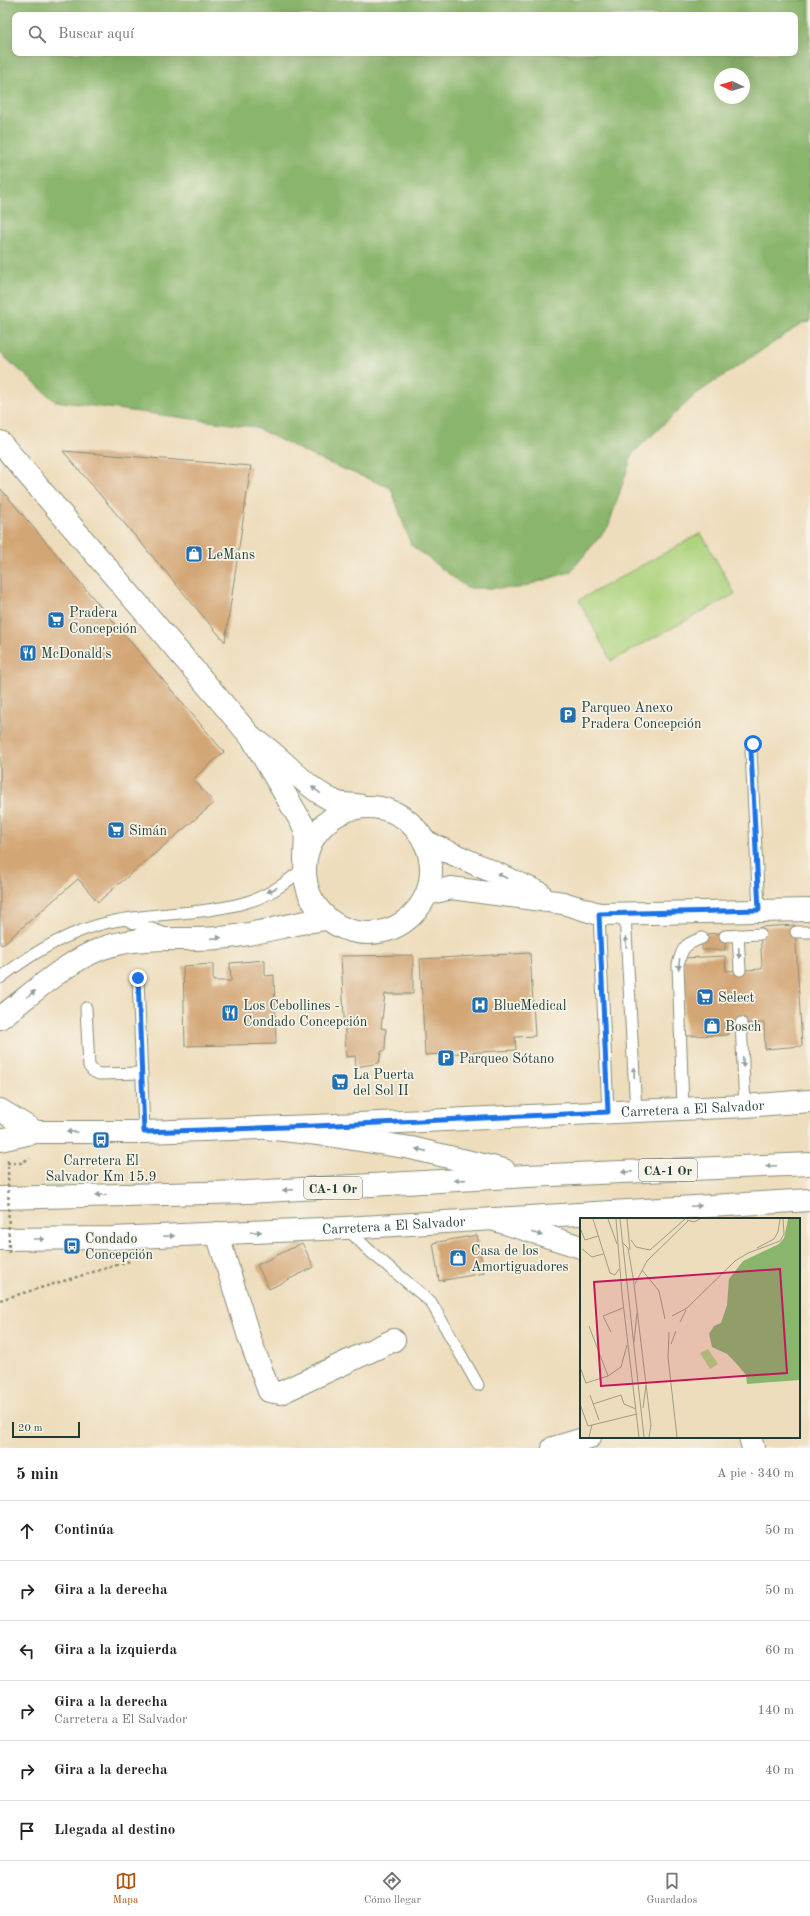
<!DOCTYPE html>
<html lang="es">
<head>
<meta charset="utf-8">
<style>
  :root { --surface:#fff; --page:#f6f6f6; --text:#222; --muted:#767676; --line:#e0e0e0; --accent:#b45309 }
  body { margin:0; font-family:"Old Standard TT",serif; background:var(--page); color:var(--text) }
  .compass { position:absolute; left:714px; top:68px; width:36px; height:36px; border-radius:50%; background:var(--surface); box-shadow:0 4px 16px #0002; rotate:274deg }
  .scale { position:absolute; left:12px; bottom:10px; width:68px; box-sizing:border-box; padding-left:4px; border:2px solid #1f3d34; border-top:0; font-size:11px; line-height:14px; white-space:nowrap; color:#1f3d34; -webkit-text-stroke:3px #f7f3e8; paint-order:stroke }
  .stop { position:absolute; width:12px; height:12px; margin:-9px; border:3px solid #1a73e8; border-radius:50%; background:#fff }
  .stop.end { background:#1a73e8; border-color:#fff; box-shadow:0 1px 4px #0008 }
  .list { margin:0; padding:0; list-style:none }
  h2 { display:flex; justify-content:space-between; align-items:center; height:52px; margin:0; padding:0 16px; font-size:17px }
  h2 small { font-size:13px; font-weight:400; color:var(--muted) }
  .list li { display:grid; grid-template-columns:26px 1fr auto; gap:12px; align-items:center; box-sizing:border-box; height:60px; padding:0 16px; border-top:1px solid var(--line) }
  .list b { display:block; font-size:15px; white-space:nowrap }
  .list p { margin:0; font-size:13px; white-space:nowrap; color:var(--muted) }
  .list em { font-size:13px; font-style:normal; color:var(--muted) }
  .icon { flex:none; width:22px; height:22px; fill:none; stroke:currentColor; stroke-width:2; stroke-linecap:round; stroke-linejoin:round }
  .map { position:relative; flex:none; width:810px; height:1448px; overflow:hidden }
  .search { position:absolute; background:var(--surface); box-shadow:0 4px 16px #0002; left:12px; right:12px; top:12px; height:44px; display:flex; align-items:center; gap:10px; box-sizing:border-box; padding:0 14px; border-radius:8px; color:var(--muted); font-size:15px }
  .sheet { height:412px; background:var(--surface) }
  nav { display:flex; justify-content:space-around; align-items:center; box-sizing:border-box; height:56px; border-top:1px solid var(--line); background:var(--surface); font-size:11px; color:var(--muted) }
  nav a { display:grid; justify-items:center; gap:2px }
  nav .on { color:var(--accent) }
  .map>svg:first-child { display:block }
  .green { fill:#add37d; stroke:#668858 }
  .forest { fill:#8ab56c; stroke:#547950; fill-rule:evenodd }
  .building { fill:#d3a675 }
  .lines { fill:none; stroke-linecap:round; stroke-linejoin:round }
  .lane-casing { stroke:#868d78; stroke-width:13 }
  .street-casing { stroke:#868d78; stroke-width:24 }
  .highway-casing { stroke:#868d78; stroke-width:24 }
  .path { stroke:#868d78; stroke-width:2.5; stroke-dasharray:3 3; stroke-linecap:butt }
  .lane { stroke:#fff; stroke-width:11 }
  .street { stroke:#fff; stroke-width:22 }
  .highway { stroke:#fff; stroke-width:22 }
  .path-bridge { stroke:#868d78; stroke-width:2.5; stroke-dasharray:3 3; stroke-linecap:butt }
  .oneway { fill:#8f9e9a }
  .route { stroke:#1a73e8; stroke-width:5 }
  .labels { text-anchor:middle; stroke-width:3.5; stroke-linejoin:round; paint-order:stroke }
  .shield { fill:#f7f3e8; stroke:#60746a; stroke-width:1 }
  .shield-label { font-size:13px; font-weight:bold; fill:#1f3d34 }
  .poi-label { font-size:14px; fill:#1f3d34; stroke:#f7f3e8; text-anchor:start }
  .street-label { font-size:14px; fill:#1f3d34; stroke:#f7f3e8 }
  .inset-road { fill:none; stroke:#9b9d86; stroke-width:1 }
  .view { fill:#c2185b; fill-opacity:0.15; stroke:#c2185b; stroke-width:2 }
  .inset-edge { fill:none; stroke:#1f3d34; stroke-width:2 }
</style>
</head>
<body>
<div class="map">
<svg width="810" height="1448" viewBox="0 0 810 1448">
  <rect width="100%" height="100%" fill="#f7f3e8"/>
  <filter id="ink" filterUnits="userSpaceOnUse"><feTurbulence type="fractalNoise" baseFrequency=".025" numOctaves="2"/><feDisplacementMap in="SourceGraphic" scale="8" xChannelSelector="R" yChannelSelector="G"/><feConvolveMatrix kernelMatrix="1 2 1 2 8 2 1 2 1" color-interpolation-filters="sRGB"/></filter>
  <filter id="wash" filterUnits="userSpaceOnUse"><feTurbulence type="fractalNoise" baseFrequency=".012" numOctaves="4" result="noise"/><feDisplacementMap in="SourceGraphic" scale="16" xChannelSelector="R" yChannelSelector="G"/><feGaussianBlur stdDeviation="0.9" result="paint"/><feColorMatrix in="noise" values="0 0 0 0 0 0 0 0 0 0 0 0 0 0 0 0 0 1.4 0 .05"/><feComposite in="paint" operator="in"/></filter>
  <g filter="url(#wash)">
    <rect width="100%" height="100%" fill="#eeddbc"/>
    <path class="green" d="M 701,533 L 735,594 L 611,661 L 579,600 Z"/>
    <path class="forest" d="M 0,0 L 810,0 L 810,322 L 803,323 L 696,394 L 633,453 L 608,527 L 570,572 L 518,588 L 467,588 L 411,545 L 391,488 L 319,459 L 254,427 L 55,401 L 0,353 ZM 15,15 L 795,15 L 795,53 L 15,53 ZM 720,74 L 744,74 L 744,98 L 720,98 Z"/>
    <g id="blocks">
      <g class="building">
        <path d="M 63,451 L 251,466 L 225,642 Z"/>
        <path d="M 0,488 L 224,752 L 193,779 L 214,803 L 98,902 L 78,879 L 2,945 L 0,944 Z"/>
        <path d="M 795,925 L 802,1046 L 765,1049 L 764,1023 L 727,1024 L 728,1035 L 685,1036 L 683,958 L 725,956 L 726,971 L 762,969 L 760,927 Z"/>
        <path d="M 725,933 L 725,950 L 702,950 L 702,934 Z"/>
        <path d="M 530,953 L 535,1036 L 515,1037 L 516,1050 L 425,1055 L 420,959 Z"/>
        <path d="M 413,955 L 413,994 L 385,994 L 381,1028 L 386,1029 L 385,1050 L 381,1052 L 379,1063 L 356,1067 L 355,1056 L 346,1057 L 341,956 Z"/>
        <path d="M 265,960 L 265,976 L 274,975 L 276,1044 L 185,1046 L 183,966 L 213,964 L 213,981 L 231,981 L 230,963 Z"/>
        <path d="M 477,1235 L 484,1273 L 439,1281 L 433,1243 Z"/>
        <path d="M 302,1243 L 314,1267 L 269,1289 L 257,1265 Z"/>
      </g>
    </g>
  </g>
  <g filter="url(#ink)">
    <use href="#blocks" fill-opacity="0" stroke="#868d78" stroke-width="1"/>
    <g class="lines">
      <g class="lane-casing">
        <g id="lane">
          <path d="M 753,744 L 751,751 L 759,910"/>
          <path d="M 599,914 L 608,1112"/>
          <path d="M 625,914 L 636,1111"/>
          <path d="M 129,921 L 163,933"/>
          <path d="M 796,932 L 810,932"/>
          <path d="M 738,935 L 740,970"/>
          <path d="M 725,936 L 760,934"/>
          <path d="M 0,978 C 32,953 69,931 110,922 C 154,912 203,915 247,902 C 269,896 287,882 304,868"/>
          <path d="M 138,978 L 144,1132"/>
          <path d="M 86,1008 L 89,1066 L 93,1071 L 99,1074 L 142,1073"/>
          <path d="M 741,1023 L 745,1106"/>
          <path d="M 683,1108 L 678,965 C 682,947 685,944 702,938"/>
          <path d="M 346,1228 L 372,1253 L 431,1302 L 478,1385"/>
        </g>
      </g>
      <g class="street-casing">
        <g id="street">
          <path d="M 0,442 L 252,738 L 306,830 L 305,859"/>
          <path d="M 260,743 C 286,761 306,789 336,802 C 343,805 353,804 361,806"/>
          <circle cx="368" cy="870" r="63"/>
          <path d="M 424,841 L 540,893"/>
          <path d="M 427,894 L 451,888 L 563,903 L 599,914 L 810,910"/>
          <path d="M 0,1018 C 32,994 65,962 103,948 C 139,935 181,941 218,938 C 253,936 290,923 326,919"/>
          <path d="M 0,1110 L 36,1132"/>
          <path id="s1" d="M 0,1140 L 36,1132 L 144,1132 L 315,1126 L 745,1106 L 810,1101"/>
          <path d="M 492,1219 L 581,1247"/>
          <path d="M 217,1233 L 249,1337 L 269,1391 L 280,1393 L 394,1340"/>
          <path d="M 750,1437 L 753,1448"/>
          <path d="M 553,1448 L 590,1437"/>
        </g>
      </g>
      <g class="highway-casing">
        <g id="highway">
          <path d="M 266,1128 L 327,1135 L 411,1148 L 504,1170"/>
          <path d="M 0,1198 L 248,1192 L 527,1176 L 810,1164"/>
          <path id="s2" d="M 0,1239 L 112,1238 L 345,1228 L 810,1200"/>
        </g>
      </g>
      <g class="path">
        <path d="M 7,1163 L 21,1163 L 30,1158"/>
        <path d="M 0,1300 L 130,1261"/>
      </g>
      <use href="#lane" class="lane"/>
      <use href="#street" class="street"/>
      <use href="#highway" class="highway"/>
      <path class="path-bridge" d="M 8,1160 L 9,1254"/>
    </g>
    <defs><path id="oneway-solid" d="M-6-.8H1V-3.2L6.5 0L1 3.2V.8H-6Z"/></defs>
    <g class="oneway">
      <use href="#oneway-solid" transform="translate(316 790) rotate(-144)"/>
      <use href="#oneway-solid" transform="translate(502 876) rotate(-156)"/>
      <use href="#oneway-solid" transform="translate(272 890) rotate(155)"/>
      <use href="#oneway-solid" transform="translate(216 938) rotate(-4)"/>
      <use href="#oneway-solid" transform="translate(626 942) rotate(-93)"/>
      <use href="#oneway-solid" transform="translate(739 953) rotate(87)"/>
      <use href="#oneway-solid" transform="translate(679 964) rotate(96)"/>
      <use href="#oneway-solid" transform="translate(31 994) rotate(-37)"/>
      <use href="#oneway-solid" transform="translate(743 1062) rotate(87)"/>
      <use href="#oneway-solid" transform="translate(634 1072) rotate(-93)"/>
      <use href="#oneway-solid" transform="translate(72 1132) rotate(-180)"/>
      <use href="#oneway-solid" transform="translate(421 1150) rotate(-167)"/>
      <use href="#oneway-solid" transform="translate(771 1166) rotate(178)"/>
      <use href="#oneway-solid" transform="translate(627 1172) rotate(178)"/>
      <use href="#oneway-solid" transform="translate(460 1180) rotate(176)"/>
      <use href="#oneway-solid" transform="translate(288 1190) rotate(177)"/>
      <use href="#oneway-solid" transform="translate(101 1195) rotate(178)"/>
      <use href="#oneway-solid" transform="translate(696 1206) rotate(-3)"/>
      <use href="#oneway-solid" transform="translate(256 1232) rotate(-3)"/>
      <use href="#oneway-solid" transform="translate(537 1234) rotate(17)"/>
      <use href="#oneway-solid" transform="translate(169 1236) rotate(-3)"/>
      <use href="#oneway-solid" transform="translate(39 1239)"/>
    </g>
  </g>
  <g class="lines" filter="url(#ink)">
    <path class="route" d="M 138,978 L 144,1132 L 315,1126 L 608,1112 L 599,914 L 759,910 L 751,751 L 753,744"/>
  </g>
  <defs>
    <g id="shop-square" transform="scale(0.9)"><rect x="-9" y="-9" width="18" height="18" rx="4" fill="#1f6fb2" stroke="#f7f3e8"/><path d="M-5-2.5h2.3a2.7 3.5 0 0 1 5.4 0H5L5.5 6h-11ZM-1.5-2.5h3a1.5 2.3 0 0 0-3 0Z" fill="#fff"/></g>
    <g id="supermarket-square" transform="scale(0.9)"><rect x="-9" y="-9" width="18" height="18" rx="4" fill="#1f6fb2" stroke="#f7f3e8"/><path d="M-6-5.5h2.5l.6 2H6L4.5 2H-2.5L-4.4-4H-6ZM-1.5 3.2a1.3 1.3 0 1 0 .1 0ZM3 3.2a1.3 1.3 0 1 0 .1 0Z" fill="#fff"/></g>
    <g id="restaurant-square" transform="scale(0.9)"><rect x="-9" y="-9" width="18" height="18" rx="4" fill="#1f6fb2" stroke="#f7f3e8"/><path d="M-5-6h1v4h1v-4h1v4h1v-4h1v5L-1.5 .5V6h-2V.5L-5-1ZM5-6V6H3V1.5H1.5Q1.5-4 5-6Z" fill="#fff"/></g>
    <g id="parking-square" transform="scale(0.9)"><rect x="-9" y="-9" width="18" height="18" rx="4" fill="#1f6fb2" stroke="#f7f3e8"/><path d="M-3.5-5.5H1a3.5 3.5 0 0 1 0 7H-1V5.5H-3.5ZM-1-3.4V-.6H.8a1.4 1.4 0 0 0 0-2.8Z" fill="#fff"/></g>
    <g id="hospital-square" transform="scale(0.9)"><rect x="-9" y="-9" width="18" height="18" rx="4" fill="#1f6fb2" stroke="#f7f3e8"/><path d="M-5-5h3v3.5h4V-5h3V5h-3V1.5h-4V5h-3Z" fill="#fff"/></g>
    <g id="bus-square" transform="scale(0.9)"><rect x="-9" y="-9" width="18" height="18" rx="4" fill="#1f6fb2" stroke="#f7f3e8"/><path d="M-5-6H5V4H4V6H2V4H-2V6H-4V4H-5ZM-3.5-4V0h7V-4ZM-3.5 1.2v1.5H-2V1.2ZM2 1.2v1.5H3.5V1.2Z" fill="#fff"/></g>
  </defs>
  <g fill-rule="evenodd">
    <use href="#shop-square" x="194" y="554"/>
    <use href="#supermarket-square" x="56" y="620"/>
    <use href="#restaurant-square" x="28" y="653"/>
    <use href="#parking-square" x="568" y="715"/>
    <use href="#supermarket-square" x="116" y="830"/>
    <use href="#supermarket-square" x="705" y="997"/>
    <use href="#hospital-square" x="480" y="1005"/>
    <use href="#restaurant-square" x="230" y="1013"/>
    <use href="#shop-square" x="712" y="1026"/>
    <use href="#parking-square" x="446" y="1058"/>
    <use href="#supermarket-square" x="340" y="1082"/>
    <use href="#bus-square" x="101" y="1140"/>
    <use href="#bus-square" x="72" y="1246"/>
    <use href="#shop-square" x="458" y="1258"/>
  </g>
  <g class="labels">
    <g class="shield">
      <rect x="639" y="1159" width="58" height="22" rx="3"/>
      <rect x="304" y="1177" width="58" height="22" rx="3"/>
    </g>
    <g class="shield-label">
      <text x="668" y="1175">CA-1 Or</text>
      <text x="333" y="1193">CA-1 Or</text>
    </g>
    <g class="poi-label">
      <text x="207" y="559">LeMans</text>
      <text x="69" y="617">Pradera<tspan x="69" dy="16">Concepción</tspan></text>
      <text x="41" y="658">McDonald's</text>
      <text x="581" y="712">Parqueo Anexo<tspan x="581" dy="16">Pradera Concepción</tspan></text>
      <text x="129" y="835">Simán</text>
      <text x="718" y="1002">Select</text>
      <text x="243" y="1010">Los Cebollines -<tspan x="243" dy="16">Condado Concepción</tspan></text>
      <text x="493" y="1010">BlueMedical</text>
      <text x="725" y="1031">Bosch</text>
      <text x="459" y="1063">Parqueo Sótano</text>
      <text x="353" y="1079">La Puerta<tspan x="353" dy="16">del Sol II</tspan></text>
      <text x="101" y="1165" text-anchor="middle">Carretera El<tspan x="101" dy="16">Salvador Km 15.9</tspan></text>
      <text x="85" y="1243">Condado<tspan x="85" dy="16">Concepción</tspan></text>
      <text x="471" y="1255">Casa de los<tspan x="471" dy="16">Amortiguadores</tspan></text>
    </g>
    <g class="street-label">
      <text dy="5" stroke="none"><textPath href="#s1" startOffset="694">Carretera a El Salvador</textPath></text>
      <text dy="5" stroke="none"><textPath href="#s2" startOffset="394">Carretera a El Salvador</textPath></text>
    </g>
  </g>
  <g transform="translate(580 1218)">
    <rect width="220" height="220" fill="#eeddbc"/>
    <path d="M 128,131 L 138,146 L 130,151 L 120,135 Z" fill="#add37d"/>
    <path d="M 208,1 L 220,1 L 220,162 L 167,166 L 166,157 L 155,144 L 147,136 L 132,129 L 129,116 L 134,108 L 141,105 L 147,87 L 149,61 L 163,43 L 199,26 L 204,20 Z" fill="#8ab56c"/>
    <path class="inset-road" d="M 13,1 L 30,55M 28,1 L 37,26M 36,1 L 42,76 L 59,219M 40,1 L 64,219M 47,1 L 50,32M 107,2 L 114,4 L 120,1M 0,10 L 5,22 L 18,18M 51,22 L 56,29 L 70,32 L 105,1M 43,25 L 48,30 L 53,59M 177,30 L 194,21 L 198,14 L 200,1M 2,31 L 12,39 L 23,36M 62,52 L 79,73 L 85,101M 30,55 L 35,57 L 39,51M 53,58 L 71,208M 55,66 L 67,43 L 108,3M 92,98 L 107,90 L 155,43 L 168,35 L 200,23 L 204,16 L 203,1M 100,104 L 106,92M 9,108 L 28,158M 31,114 L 23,98 L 43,90M 89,114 L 88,139 L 97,219M 54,124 L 57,95M 91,126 L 96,113M 0,149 L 6,165 L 28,158 L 41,149 L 47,127M 10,177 L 19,202M 0,186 L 8,208 L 57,196M 13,186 L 41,177 L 44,186 L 56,191M 63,190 L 66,167M 9,219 L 12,207M 69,219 L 71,207"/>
    <path class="view" d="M 200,51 L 207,155 L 21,168 L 14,64 Z"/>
    <rect width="220" height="220" class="inset-edge"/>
  </g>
</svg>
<svg class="compass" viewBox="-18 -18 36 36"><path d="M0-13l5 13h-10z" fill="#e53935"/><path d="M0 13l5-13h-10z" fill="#767676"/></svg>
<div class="scale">20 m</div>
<div class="stop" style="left:753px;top:744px"></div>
<div class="stop end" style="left:138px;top:978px"></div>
<div class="search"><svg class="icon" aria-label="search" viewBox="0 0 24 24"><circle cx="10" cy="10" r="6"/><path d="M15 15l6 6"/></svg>Buscar aquí</div>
</div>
<section class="sheet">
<h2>5 min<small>A pie · 340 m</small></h2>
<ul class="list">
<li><svg class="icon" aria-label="ahead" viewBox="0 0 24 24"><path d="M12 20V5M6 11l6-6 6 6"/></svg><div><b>Continúa</b></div><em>50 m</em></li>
<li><svg class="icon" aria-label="right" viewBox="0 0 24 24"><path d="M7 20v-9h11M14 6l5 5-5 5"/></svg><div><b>Gira a la derecha</b></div><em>50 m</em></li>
<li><svg class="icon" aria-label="left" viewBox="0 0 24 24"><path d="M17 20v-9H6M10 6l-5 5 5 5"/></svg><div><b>Gira a la izquierda</b></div><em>60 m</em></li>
<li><svg class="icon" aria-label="right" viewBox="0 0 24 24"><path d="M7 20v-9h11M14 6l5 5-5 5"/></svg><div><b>Gira a la derecha</b><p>Carretera a El Salvador</p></div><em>140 m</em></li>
<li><svg class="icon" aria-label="right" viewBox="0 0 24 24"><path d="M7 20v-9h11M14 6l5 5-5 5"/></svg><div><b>Gira a la derecha</b></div><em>40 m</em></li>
<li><svg class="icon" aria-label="arrive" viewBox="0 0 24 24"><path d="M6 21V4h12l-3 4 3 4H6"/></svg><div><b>Llegada al destino</b></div></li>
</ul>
</section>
<nav>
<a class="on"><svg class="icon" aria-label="map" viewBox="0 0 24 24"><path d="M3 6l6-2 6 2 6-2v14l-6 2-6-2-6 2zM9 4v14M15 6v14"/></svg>Mapa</a>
<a><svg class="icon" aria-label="directions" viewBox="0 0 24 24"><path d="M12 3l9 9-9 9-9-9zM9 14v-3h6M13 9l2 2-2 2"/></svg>Cómo llegar</a>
<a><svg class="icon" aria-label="saved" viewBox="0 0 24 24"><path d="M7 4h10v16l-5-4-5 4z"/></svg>Guardados</a>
</nav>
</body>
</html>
